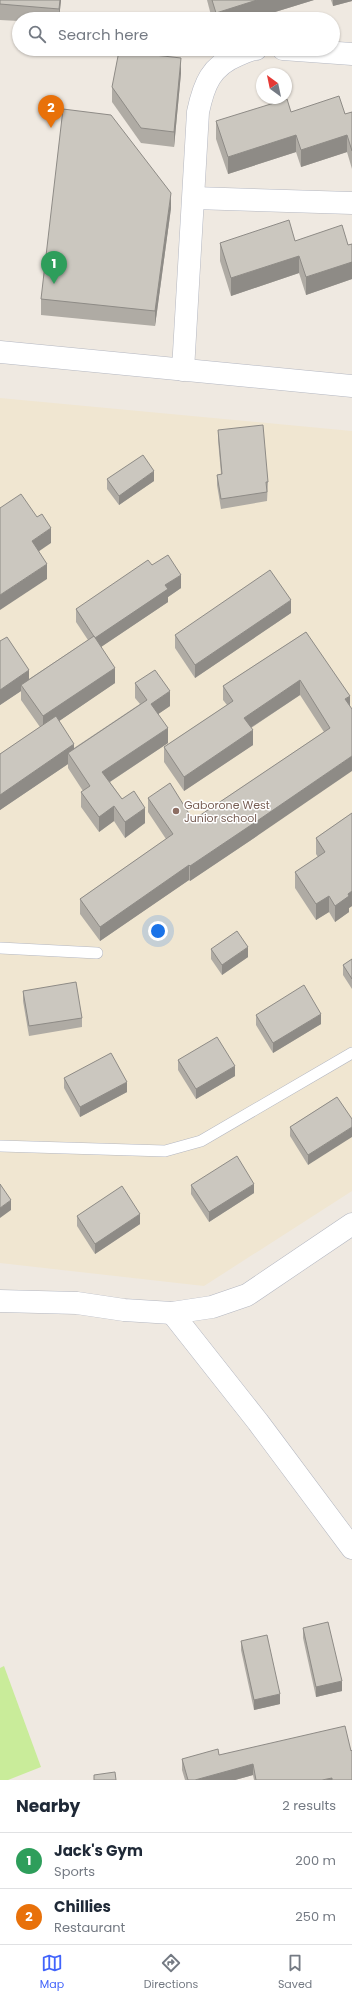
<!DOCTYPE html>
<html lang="en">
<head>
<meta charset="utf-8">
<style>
  :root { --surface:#fff; --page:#f6f6f7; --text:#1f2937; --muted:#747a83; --line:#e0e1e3; --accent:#4264fb }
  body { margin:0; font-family:Poppins,sans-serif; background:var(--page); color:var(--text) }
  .compass { position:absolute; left:256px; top:68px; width:36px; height:36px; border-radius:50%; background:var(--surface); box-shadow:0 1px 3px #0004; rotate:327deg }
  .you { position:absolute; left:158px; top:931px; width:14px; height:14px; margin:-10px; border:3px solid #fff; border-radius:50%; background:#1a73e8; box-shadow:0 0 0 6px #1a73e833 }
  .badge { display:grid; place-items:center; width:26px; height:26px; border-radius:50%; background:var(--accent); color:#fff; font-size:13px; font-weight:700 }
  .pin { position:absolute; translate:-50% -33px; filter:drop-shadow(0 1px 2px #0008) }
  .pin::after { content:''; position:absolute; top:21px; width:14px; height:12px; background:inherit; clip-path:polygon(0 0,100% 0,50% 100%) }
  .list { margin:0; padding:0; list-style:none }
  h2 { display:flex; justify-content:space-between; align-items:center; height:52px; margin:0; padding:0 16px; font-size:17px }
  h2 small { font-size:13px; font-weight:400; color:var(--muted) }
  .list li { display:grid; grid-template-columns:26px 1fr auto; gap:12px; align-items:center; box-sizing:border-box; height:56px; padding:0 16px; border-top:1px solid var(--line) }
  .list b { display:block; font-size:15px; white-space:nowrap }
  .list p { margin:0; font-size:13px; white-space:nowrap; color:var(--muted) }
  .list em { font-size:13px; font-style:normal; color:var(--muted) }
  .icon { flex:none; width:22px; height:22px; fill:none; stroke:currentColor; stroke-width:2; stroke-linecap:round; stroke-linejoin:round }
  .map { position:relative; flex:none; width:352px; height:1780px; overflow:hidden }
  .search { position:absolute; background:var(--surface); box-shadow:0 1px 3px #0004; left:12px; right:12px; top:12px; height:44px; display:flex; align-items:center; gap:10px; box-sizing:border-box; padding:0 14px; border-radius:22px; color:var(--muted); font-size:15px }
  .sheet { height:164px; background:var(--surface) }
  nav { display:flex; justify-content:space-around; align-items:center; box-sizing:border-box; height:56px; border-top:1px solid var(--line); background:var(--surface); font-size:11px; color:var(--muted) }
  nav a { display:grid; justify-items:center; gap:2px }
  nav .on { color:var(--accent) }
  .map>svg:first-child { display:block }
  .education { fill:#f0e6d1 }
  .pitch { fill:#c9ec9a }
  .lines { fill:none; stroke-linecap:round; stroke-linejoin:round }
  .lane-casing { stroke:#b4b7c1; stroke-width:12 }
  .street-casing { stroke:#b4b7c1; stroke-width:23 }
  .secondary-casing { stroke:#b4b7c1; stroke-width:23 }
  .lane { stroke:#fff; stroke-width:11 }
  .street { stroke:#fff; stroke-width:22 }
  .secondary { stroke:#fff; stroke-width:22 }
  .wall { fill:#afaba4 }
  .shaded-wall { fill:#8e8b86 }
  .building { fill:#cbc7bf; stroke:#8e8b86 }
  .education-dot { fill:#8d6e63; stroke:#fff; stroke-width:1.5 }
  .labels { text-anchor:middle; stroke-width:3; stroke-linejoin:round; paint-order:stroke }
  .education-label { font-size:11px; fill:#785e54; stroke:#fff; text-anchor:start }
</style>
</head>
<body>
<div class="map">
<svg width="352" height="1780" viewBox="0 0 352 1780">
  <rect width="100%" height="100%" fill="#efe9e1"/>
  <path class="education" d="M 0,398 L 352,431 L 352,1191 L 204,1286 L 0,1263 Z"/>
  <path class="pitch" d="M 4,1666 L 41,1767 L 8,1780 L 0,1780 L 0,1668 Z"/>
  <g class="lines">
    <g class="lane-casing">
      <g id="lane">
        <path d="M 0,948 L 97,953"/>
        <path d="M 0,1146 L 165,1151 L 201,1141 L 352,1053"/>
      </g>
    </g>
    <g class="street-casing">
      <g id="street">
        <path d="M 283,49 L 352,54"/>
        <path d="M 194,198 L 352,203"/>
        <path d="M 183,370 L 198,112 C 204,84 211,66 238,55 C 244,53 250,49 256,49"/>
        <path d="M 0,1301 L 77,1303 L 124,1310 L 172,1313 L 212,1307 L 247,1295 L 352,1224"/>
        <path d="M 172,1313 L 258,1422 L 352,1548"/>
      </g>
    </g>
    <g class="secondary-casing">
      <path id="secondary" d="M 0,352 L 352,386"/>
    </g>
    <use href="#lane" class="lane"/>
    <use href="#street" class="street"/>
    <use href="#secondary" class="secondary"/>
  </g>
  <g class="wall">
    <path d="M 0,0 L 61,0 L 59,19 L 19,19 L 19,21 L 0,20 Z"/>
    <path d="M 207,0 L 314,0 L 252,19 L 212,19 Z"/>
    <path d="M 331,0 L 352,0 L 352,1 L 333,6 Z"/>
    <path d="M 181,73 L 174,147 L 141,143 L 112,102 L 112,87 Z"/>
    <path d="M 291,112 L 345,114 L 352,112 L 352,169 L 347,152 L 301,167 L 296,152 L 228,174 L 216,139 L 216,121 Z"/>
    <path d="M 171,208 L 155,326 L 41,315 L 41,299 Z"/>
    <path d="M 295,241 L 348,245 L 352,244 L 352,280 L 352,279 L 306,295 L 299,273 L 231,296 L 220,261 L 220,243 Z"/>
    <path d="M 218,430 L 268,482 L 267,501 L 221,509 L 217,485 L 217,475 L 221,474 L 218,440 Z"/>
    <path d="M 107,479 L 154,481 L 119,505 L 107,489 Z"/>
    <path d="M 152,565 L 181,588 L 168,597 L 168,602 L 101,647 L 115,683 L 59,721 L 74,748 L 140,704 L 135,698 L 135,683 L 170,706 L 158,714 L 168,743 L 110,782 L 122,799 L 145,823 L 125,838 L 114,821 L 99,832 L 81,807 L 81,792 L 83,791 L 68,768 L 68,764 L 0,810 L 0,754 L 40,727 L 21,700 L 21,691 L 0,705 L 0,641 L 29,679 L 88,640 L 76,622 L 76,609 Z"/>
    <path d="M 291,613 L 195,678 L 175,648 L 175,635 Z"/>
    <path d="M 306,632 L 350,707 L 257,836 L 190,881 L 189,880 L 100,941 L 80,914 L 80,899 L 166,839 L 148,812 L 148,798 L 193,820 L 324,732 L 300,695 L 251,728 L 253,745 L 184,791 L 164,762 L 164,747 L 227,705 L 223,700 L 223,686 Z"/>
    <path d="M 352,813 L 352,906 L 349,908 L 349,912 L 335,922 L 329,912 L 316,920 L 295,888 L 295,872 L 318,857 L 316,854 L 316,838 Z"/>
    <path d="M 211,949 L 248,957 L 222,975 L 211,959 Z"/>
    <path d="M 352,959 L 352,989 L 343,975 L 343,965 Z"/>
    <path d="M 23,991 L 82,1018 L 82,1027 L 29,1036 L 23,1001 Z"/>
    <path d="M 256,1015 L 321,1024 L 273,1053 L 256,1025 Z"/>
    <path d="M 178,1060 L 235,1076 L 196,1099 L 178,1070 Z"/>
    <path d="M 64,1078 L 127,1092 L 80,1117 L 64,1088 Z"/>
    <path d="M 337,1097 L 308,1165 L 290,1136 L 290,1127 Z"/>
    <path d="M 191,1185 L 254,1193 L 209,1222 L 191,1194 Z"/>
    <path d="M 77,1216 L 140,1224 L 95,1254 L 77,1226 Z"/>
    <path d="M 303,1628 L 342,1691 L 316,1697 L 303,1638 Z"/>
    <path d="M 241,1641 L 280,1704 L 254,1710 L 241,1650 Z"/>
    <path d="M 219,1755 L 352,1780 L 254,1780 L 253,1775 L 235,1780 L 185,1780 L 182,1770 L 182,1759 Z"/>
  </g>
  <g class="shaded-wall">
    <path d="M 60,0 L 61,0 L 59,19 L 59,9 Z"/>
    <path d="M 257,0 L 314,0 L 252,19 L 216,19 L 216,13 Z"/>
    <path d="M 333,0 L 352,0 L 352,1 L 333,6 Z"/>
    <path d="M 181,58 L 181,73 L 174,147 L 174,132 Z"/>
    <path d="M 296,135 L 296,152 L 228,174 L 228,157 Z"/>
    <path d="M 347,135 L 347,152 L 301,167 L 301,150 Z"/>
    <path d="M 171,193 L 171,208 L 155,326 L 155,311 Z"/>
    <path d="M 299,256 L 299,273 L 231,296 L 231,278 Z"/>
    <path d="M 352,262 L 352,279 L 306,295 L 306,277 Z"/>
    <path d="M 154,471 L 154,481 L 119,505 L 119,496 Z"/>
    <path d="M 51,528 L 51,543 L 32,556 L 32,541 Z"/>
    <path d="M 47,564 L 47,579 L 0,610 L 0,595 Z"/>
    <path d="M 181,575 L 181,588 L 168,597 L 168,602 L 95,651 L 95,638 L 165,585 Z"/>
    <path d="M 291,600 L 291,613 L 195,678 L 195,665 Z"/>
    <path d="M 115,668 L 115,683 L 43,732 L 43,716 Z"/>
    <path d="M 29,670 L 29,685 L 21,685 L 21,691 L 0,705 L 0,690 Z"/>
    <path d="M 300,680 L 300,695 L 244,732 L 244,718 Z"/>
    <path d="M 170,691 L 170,706 L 151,719 L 151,704 Z"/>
    <path d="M 350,696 L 350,710 L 345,699 Z"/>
    <path d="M 168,728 L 168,743 L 102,787 L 102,772 Z"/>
    <path d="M 253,730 L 253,745 L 184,791 L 184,777 Z"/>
    <path d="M 74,744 L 74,760 L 68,753 L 68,764 L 0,810 L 0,795 Z"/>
    <path d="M 352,756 L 352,771 L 257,836 L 190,881 L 190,866 Z"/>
    <path d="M 114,806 L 114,821 L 99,832 L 99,817 Z"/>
    <path d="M 145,808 L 145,823 L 125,838 L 125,822 Z"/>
    <path d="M 189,865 L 189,880 L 100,941 L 100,927 Z"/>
    <path d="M 352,891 L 352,906 L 349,908 L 349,912 L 335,922 L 335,906 L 348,894 Z"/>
    <path d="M 329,896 L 329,912 L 316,920 L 316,904 Z"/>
    <path d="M 248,947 L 248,957 L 222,975 L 222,965 Z"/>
    <path d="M 321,1014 L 321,1024 L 273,1053 L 273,1043 Z"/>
    <path d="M 235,1066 L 235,1076 L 196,1099 L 196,1089 Z"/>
    <path d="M 127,1082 L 127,1092 L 80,1117 L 80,1107 Z"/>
    <path d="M 352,1127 L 352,1137 L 308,1165 L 308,1155 Z"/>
    <path d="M 254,1184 L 254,1193 L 209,1222 L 209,1212 Z"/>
    <path d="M 11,1200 L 11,1210 L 0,1218 L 0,1208 Z"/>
    <path d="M 140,1214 L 140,1224 L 95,1254 L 95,1244 Z"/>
    <path d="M 342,1681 L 342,1691 L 316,1697 L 316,1687 Z"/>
    <path d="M 280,1694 L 280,1704 L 254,1710 L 254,1700 Z"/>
    <path d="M 253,1764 L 253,1775 L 235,1780 L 195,1780 Z"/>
    <path d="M 332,1778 L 332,1780 L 322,1780 Z"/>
  </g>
  <g class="building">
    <path d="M 0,0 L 60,0 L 59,9 L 0,4 Z"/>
    <path d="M 212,0 L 257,0 L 216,13 Z"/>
    <path d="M 119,51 L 181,58 L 174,132 L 141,128 L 112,87 Z"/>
    <path d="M 339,96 L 345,114 L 352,112 L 352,151 L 347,135 L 301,150 L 296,135 L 228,157 L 216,121 L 287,99 L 291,112 Z"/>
    <path d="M 63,109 L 111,115 L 171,193 L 155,311 L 41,299 Z"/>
    <path d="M 289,220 L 295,241 L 342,225 L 348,245 L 352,244 L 352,263 L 352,262 L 306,277 L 299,256 L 231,278 L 220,243 Z"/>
    <path d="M 263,425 L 268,482 L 266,482 L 267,492 L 221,499 L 217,475 L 222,474 L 218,430 Z"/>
    <path d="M 143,455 L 154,471 L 119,496 L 107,479 Z"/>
    <path d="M 21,494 L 37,517 L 42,514 L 51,528 L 32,541 L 47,564 L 0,595 L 0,508 Z"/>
    <path d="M 168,555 L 181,575 L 165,585 L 168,589 L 95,638 L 76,609 L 148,560 L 152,565 Z"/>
    <path d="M 270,570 L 291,600 L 195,665 L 175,635 Z"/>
    <path d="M 306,632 L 350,696 L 345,699 L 352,709 L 352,756 L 257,821 L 190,866 L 189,865 L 100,927 L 80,899 L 173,834 L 148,798 L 170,783 L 193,820 L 330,728 L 300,680 L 244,718 L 253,730 L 184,777 L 164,747 L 233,701 L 223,686 Z"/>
    <path d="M 94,636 L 115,668 L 43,716 L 21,685 Z"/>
    <path d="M 7,637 L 29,670 L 0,690 L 0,641 Z"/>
    <path d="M 155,670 L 170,691 L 151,704 L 168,728 L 102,772 L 122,799 L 134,791 L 145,808 L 125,822 L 114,806 L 99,817 L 81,792 L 90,786 L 68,753 L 147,700 L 135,683 Z"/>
    <path d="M 56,716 L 74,744 L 0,795 L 0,754 Z"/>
    <path d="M 352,813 L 352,891 L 348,894 L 349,896 L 335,906 L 329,896 L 316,904 L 295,872 L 325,852 L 316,838 Z"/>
    <path d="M 237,931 L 248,947 L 222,965 L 211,949 Z"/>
    <path d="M 352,959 L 352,979 L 343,965 Z"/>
    <path d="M 76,982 L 82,1018 L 29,1026 L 23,991 Z"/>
    <path d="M 304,985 L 321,1014 L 273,1043 L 256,1015 Z"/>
    <path d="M 217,1037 L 235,1066 L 196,1089 L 178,1060 Z"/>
    <path d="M 111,1053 L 127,1082 L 80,1107 L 64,1078 Z"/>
    <path d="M 337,1097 L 352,1119 L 352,1127 L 308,1155 L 290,1127 Z"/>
    <path d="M 237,1156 L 254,1184 L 209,1212 L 191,1185 Z"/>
    <path d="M 0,1184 L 11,1200 L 0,1208 Z"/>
    <path d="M 122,1186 L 140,1214 L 95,1244 L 77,1216 Z"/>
    <path d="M 328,1622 L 342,1681 L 316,1687 L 303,1628 Z"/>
    <path d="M 267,1635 L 280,1694 L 254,1700 L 241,1641 Z"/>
    <path d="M 345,1726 L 351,1751 L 352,1750 L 352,1780 L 332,1780 L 332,1778 L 322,1780 L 256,1780 L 253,1764 L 195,1780 L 188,1780 L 182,1759 L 218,1749 L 219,1755 Z"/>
    <path d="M 115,1772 L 116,1780 L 94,1780 L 94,1775 Z"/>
  </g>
  <circle class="education-dot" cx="176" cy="811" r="4"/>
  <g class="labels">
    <g class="education-label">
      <text x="184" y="809">Gaborone West<tspan x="184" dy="13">Junior school</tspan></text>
    </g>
  </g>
</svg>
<svg class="compass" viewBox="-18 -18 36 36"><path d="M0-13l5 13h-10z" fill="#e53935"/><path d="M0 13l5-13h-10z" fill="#747a83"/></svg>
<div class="you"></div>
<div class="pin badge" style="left:54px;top:284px;background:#2e9e5b">1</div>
<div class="pin badge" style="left:51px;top:128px;background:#e8710a">2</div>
<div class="search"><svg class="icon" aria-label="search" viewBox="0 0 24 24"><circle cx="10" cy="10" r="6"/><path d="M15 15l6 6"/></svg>Search here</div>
</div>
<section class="sheet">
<h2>Nearby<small>2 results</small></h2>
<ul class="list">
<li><span class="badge" style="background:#2e9e5b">1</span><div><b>Jack's Gym</b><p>Sports</p></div><em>200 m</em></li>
<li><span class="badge" style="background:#e8710a">2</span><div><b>Chillies</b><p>Restaurant</p></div><em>250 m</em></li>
</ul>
</section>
<nav>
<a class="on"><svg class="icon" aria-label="map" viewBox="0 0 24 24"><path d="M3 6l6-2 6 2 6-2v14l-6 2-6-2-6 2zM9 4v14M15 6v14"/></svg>Map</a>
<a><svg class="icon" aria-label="directions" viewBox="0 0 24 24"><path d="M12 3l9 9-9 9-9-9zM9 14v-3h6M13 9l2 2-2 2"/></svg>Directions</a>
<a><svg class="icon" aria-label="saved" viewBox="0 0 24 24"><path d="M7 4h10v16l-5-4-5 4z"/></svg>Saved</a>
</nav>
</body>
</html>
